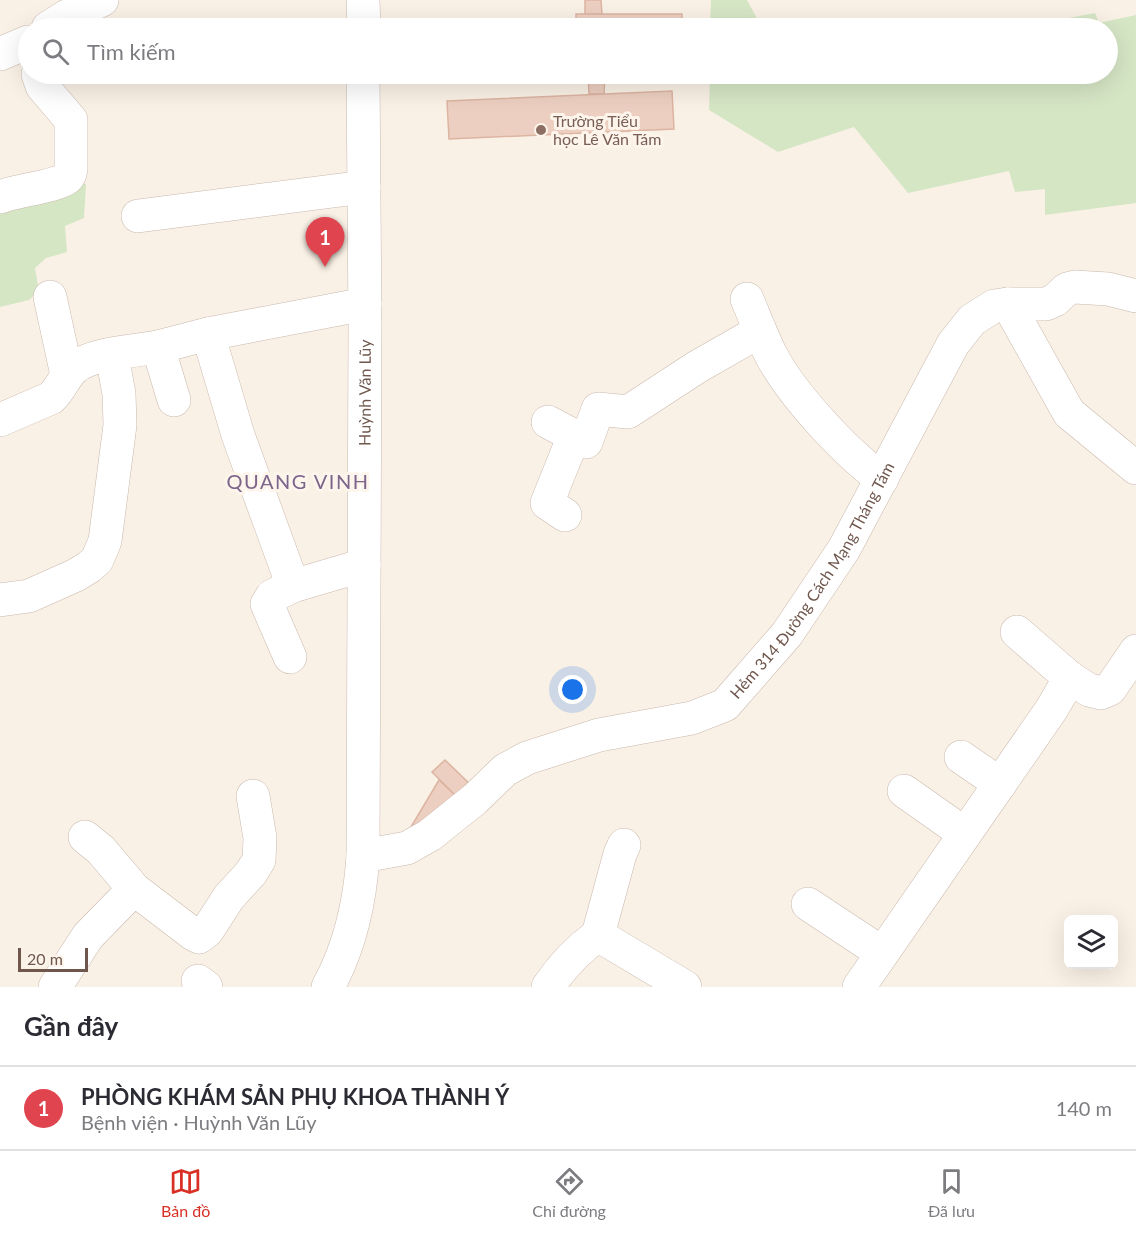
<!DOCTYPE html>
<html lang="vi">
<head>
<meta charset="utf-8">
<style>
  :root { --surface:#fff; --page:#f2f2f3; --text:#2b2b33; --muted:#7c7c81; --line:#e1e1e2; --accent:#d93025 }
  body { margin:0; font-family:Lato,sans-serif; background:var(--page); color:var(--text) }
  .controls { position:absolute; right:18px; bottom:18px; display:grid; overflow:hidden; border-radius:9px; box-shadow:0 6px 24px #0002 }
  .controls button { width:54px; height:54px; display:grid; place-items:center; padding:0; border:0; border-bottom:2px solid var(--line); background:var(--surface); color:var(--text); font:30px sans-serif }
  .scale { position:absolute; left:18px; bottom:15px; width:70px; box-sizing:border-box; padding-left:6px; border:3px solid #70574d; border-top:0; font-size:16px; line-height:21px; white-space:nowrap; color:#70574d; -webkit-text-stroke:4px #fdf5eb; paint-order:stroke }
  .you { position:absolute; left:573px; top:690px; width:21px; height:21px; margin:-15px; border:4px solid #fff; border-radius:50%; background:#1a73e8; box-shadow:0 0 0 9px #1a73e833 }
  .badge { display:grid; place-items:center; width:39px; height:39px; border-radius:50%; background:var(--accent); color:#fff; font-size:20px; font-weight:700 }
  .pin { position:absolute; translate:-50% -50px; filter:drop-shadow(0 2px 3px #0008) }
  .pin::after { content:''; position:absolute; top:32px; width:21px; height:18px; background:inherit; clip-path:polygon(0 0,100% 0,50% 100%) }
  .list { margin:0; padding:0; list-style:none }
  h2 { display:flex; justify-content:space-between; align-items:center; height:78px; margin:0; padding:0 24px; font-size:26px }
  h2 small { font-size:20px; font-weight:400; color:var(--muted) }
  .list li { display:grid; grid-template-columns:39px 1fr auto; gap:18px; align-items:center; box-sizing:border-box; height:84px; padding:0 24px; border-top:2px solid var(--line) }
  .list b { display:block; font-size:22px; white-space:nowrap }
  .list p { margin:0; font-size:20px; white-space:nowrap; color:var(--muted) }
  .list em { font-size:20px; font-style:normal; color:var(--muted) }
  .icon { flex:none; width:33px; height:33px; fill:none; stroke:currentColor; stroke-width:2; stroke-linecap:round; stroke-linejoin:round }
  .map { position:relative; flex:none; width:1136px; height:987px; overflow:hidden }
  .search { position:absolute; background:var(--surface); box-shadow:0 6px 24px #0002; left:18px; right:18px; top:18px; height:66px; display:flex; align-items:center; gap:15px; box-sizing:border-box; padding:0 21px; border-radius:33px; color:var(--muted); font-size:22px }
  .sheet { height:162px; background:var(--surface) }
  nav { display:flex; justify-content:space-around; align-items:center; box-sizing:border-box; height:84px; border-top:2px solid var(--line); background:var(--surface); font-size:16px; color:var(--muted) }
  nav a { display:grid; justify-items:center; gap:3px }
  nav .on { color:var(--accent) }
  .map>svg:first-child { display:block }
  .green { fill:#d5e6c5 }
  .building { fill:#eccfc0; stroke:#ddb4a2; stroke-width:1.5 }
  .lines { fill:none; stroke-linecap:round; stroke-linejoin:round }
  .minor-casing { stroke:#cab8ad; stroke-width:34 }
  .minor { stroke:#fff; stroke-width:33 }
  .education-dot { fill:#8d6e63; stroke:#fdf5eb; stroke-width:2 }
  .labels { text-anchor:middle; stroke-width:6; stroke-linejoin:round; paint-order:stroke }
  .education-label { font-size:16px; fill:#785e54; stroke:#fdf5eb; text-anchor:start }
  .street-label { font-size:16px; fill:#70574d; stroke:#fdf5eb }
  .quarter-label { font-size:20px; letter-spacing:1.5px; fill:#7c658c; stroke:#fdf5eb }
</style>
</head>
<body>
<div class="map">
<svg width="1136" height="987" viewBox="0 0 1136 987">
  <rect width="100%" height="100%" fill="#faf1e6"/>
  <g class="green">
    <path d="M 711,0 L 747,0 L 762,28 L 710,28 Z"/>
    <path d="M 1095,13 L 1099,23 L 1136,15 L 1136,203 L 1045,215 L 1045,189 L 1015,192 L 1009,171 L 908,193 L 854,127 L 778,152 L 709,110 L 710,74 L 794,74 L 816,79 L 837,74 L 1108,74 L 1108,28 L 962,28 L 1010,18 L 1017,28 Z"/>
    <path d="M 77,183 L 86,184 L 84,218 L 65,226 L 67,252 L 46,258 L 35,268 L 39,291 L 29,300 L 0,307 L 0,203 Z"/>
  </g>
  <g class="building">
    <path d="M 585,0 L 601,0 L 602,14 L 585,14 Z"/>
    <rect x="576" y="14" width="106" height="14"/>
    <path d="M 588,74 L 605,74 L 604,94 L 589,94 Z"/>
    <path d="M 672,91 L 674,129 L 449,139 L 447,101 Z"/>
    <path d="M 445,760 L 475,789 L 462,802 L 432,772 Z"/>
    <path d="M 439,780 L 462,802 L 411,827 Z"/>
  </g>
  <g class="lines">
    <g class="minor-casing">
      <g id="minor">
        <path d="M 363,0 L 364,28"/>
        <path d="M 48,28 L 67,16 L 102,0"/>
        <path d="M 0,54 L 28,42"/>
        <path d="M 0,197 C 17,190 55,187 67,178 C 70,175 70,174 71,169 L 71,120 L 42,86 L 38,74"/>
        <path d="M 138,216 L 364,187"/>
        <path d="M 50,297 L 67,375"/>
        <path d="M 747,299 C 755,318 762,337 771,355 C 792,395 845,452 882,479"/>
        <path d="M 1008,304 L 1069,413 L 1136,468"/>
        <path d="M 174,400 L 158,347 L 208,334"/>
        <path d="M 0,420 L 51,398 C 61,389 64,377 74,368 C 92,353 135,351 158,347"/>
        <path d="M 548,422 L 586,442 L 598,409 L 628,412 L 697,367 L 760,331"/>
        <path d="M 565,515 L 547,503 L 574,436"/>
        <path d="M 364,565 L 293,586 L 238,435 L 208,334 L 365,304"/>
        <path d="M 0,600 L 29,596 L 76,575 L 89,567 L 97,560 L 105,541 L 120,425 L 119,394 L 112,355"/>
        <path d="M 1017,632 L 1070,678"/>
        <path d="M 290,657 L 267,604 L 272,596 L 293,586"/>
        <path d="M 961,757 L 1000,784"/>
        <path d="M 904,791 L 965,834"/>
        <path d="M 85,837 L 101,850 L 134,889 L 193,934 L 199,937 L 207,931 L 229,897 L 251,873 L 259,860 L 260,838 L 253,796"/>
        <path id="s1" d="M 363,856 L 407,848 L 430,835 L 475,799 L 505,770 L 527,758 L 599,735 L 692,718 L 725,705 L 787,634 L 844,549 L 953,344 L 972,320 L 994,306 L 1008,304 L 1046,304 L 1055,300 L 1067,289 L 1075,287 L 1108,289 L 1136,296"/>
        <path d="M 808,904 L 882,953"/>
        <path d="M 598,935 L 620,854 L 624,845"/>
        <path d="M 198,981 L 206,987"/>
        <path d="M 55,987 L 88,936 L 134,889"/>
        <path id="s2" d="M 328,987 C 350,947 360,902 363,856 L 365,324 L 363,74"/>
        <path d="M 548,987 C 562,966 577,950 598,935 L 685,987"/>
        <path d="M 859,987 L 1051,710 L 1070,678 L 1089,690 L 1101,693 L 1110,689 L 1136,651"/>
      </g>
    </g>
    <use href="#minor" class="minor"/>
  </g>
  <circle class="education-dot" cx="541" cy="130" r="6"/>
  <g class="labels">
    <g class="education-label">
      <text x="553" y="127">Trường Tiểu<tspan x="553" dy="18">học Lê Văn Tám</tspan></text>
    </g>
    <g class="street-label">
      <text dy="6" stroke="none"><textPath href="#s2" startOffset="600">Huỳnh Văn Lũy</textPath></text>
      <text dy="6" stroke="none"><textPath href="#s1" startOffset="554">Hẻm 314 Đường Cách Mạng Tháng Tám</textPath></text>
    </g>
    <g class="quarter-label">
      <text x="298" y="489">QUANG VINH</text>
    </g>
  </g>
</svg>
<div class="controls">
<button><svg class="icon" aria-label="layers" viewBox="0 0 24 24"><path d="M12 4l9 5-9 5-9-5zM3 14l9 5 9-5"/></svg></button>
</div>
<div class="scale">20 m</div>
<div class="you"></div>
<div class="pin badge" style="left:325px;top:267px;background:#e0444e">1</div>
<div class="search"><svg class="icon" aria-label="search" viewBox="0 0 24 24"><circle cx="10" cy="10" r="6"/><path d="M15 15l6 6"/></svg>Tìm kiếm</div>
</div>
<section class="sheet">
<h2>Gần đây<small></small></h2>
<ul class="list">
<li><span class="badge" style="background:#e0444e">1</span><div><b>PHÒNG KHÁM SẢN PHỤ KHOA THÀNH Ý</b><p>Bệnh viện · Huỳnh Văn Lũy</p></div><em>140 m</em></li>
</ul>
</section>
<nav>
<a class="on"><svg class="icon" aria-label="map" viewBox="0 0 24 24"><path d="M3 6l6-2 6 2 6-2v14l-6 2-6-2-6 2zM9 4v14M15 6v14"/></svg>Bản đồ</a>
<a><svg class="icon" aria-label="directions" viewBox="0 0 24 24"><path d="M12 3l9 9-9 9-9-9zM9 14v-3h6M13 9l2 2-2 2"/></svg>Chỉ đường</a>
<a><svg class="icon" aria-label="saved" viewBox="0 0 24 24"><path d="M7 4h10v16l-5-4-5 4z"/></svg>Đã lưu</a>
</nav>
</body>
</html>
